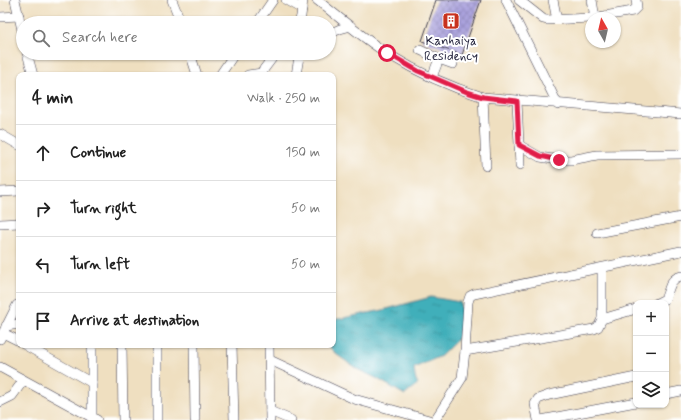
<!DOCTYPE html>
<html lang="en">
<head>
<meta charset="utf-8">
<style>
  :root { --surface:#fff; --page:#f6f6f6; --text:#222; --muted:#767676; --line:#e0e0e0 }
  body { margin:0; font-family:Mynerve,sans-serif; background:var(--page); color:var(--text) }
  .controls { position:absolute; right:12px; bottom:12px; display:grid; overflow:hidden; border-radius:8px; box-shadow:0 1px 3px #0004 }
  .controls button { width:36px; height:36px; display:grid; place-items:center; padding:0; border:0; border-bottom:1px solid var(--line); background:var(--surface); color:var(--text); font:20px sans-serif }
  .compass { position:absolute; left:585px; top:12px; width:36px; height:36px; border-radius:50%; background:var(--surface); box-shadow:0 1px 3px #0004; rotate:352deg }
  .stop { position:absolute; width:12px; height:12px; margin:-9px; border:3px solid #e11d48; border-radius:50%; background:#fff }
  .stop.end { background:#e11d48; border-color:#fff; box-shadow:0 1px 4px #0008 }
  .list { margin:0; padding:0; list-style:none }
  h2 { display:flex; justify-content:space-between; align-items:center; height:52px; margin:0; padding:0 16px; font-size:17px }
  h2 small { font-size:13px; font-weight:400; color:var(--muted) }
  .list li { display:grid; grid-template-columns:26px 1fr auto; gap:12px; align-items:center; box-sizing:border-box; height:56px; padding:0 16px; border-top:1px solid var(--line) }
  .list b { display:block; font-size:15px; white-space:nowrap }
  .list em { font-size:13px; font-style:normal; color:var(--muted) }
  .icon { flex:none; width:22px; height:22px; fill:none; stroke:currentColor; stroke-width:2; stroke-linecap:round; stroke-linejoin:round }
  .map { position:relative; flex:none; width:681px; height:420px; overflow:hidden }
  .search { position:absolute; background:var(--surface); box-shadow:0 1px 3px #0004; left:16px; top:16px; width:320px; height:44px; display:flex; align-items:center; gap:10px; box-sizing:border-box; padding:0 14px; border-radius:22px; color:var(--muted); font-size:15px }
  .panel { position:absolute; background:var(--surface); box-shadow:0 1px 3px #0004; left:16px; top:72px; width:320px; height:276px; border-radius:8px }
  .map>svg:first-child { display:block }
  .water { fill:url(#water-ripples); stroke:#30687a }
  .building { fill:url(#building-cross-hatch) }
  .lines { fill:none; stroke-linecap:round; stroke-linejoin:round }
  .minor-casing { stroke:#413e4f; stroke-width:10 }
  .minor { stroke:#fff; stroke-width:9 }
  .route { stroke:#e11d48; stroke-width:5 }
  .labels { text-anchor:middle; stroke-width:4; stroke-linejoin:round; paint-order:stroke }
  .poi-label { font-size:13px; fill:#22223b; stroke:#fff }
</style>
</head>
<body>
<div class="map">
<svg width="681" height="420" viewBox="0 0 681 420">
  <defs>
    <pattern id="water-ripples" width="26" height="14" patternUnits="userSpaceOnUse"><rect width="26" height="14" fill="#3fafba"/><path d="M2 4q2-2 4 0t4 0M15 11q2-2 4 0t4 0" fill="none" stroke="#348e98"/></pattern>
    <pattern id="building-cross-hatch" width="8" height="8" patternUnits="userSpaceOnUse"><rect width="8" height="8" fill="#a79fdc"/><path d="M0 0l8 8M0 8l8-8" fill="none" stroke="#8881b4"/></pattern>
  </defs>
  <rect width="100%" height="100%" fill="#fff"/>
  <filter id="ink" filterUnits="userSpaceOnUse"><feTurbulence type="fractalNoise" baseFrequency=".025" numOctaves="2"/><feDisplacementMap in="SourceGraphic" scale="8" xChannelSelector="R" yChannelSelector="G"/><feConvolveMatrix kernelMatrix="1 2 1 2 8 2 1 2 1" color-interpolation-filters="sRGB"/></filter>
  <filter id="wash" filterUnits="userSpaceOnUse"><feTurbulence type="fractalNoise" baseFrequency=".012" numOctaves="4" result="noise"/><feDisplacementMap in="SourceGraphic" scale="16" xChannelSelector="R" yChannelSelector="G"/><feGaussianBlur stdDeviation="0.9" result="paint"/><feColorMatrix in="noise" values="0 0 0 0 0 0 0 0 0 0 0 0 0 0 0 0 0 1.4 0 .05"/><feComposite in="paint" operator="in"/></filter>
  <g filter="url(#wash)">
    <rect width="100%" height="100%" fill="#efdfc0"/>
    <path class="water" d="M 431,297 L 460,302 L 463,322 L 456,341 L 441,356 L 414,368 L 415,377 L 418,384 L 405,395 L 376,378 L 357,369 L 336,354 L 327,345 L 333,345 L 333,320 L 383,310 Z"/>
    <g id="blocks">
      <path class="building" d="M 436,0 L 481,0 L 462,55 L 422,41 Z"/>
    </g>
  </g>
  <g filter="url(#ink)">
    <use href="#blocks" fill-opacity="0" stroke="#413e4f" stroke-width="1"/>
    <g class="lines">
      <g class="minor-casing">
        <g id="minor">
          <path d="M 15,0 L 23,34"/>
          <path d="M 172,0 L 181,23"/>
          <path d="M 286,0 L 302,9"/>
          <path d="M 317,0 C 340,18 363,38 388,54 C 417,72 450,87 483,97 L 681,114"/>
          <path d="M 506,0 L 558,105"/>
          <path d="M 519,0 L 543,19 L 547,20 L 591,18"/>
          <path d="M 553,0 L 557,20"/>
          <path d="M 592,0 L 595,18"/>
          <path d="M 0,17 L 19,16"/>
          <path d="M 593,18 L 633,11 L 637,7 L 636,0"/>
          <path d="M 257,23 L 273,0"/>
          <path d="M 299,23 L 301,16 L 303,0"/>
          <path d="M 329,34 L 340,29 L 351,26"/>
          <path d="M 420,50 L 439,59 L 432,77"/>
          <path d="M 27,53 L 33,75"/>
          <path d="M 190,53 L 197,75"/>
          <path d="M 439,59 L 453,64"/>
          <path d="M 220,75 L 235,53"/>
          <path d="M 248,75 L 262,73"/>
          <path d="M 262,75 L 264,69 L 276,53"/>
          <path d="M 296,75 L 299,57 L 301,53"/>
          <path d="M 483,97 L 486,166"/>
          <path d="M 517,101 L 520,165"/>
          <path d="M 0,134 L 19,145"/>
          <path d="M 519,145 L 540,157 L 559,160 L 571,160 L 597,155 L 681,154"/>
          <path d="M 0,192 L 19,191"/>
          <path d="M 0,224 L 19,223"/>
          <path d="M 597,233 L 681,217"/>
          <path d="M 657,303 L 665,299 C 670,289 669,279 681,276"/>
          <path d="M 602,319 L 636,309"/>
          <path d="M 6,326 L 19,324"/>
          <path d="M 3,333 L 19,341"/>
          <path d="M 0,339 L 17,305"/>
          <path d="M 25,345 L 92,383"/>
          <path d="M 92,345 L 92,420"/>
          <path d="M 122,345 L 123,420"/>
          <path d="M 157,345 L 157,420"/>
          <path d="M 194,345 L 195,420"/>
          <path d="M 232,345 L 234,420"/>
          <path d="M 269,345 L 270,420"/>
          <path d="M 465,351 L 594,329 L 598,327 L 602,319 L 602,269"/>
          <path d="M 270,360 L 354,399 L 429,420"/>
          <path d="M 0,367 L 97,420"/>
          <path d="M 666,394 L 681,391"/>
          <path d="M 0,402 L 12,396 L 23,381"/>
          <path d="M 270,411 L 291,420"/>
          <path d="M 435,420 L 462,378 L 465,351 L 468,302 L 470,296 L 474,294 C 543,279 612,266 681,251"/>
          <path d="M 538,420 L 535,404 L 538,399 L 549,395 L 636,377"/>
          <path d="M 541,420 L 636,402"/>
        </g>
      </g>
      <use href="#minor" class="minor"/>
    </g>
  </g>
  <g class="lines" filter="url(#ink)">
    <path class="route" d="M 387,53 L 418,71 L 467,92 L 483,97 L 517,101 L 519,145 L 540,156 L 559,160"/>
  </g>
  <defs>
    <g id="building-square" transform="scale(0.9)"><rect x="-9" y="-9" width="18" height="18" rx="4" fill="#c8321e" stroke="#fff"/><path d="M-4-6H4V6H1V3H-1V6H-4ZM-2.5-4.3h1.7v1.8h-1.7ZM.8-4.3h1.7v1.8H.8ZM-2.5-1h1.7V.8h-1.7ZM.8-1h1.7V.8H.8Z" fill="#fff"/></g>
  </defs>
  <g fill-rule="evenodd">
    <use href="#building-square" x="451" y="21"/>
  </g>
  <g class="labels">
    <g class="poi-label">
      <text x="451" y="45">Kanhaiya<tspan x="451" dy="15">Residency</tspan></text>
    </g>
  </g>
</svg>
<div class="controls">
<button>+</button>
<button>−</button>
<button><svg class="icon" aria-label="layers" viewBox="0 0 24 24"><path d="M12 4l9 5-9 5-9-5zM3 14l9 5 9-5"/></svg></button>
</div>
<svg class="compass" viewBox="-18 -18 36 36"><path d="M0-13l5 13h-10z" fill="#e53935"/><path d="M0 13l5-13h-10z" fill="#767676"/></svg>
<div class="stop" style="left:387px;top:53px"></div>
<div class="stop end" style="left:559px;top:160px"></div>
<div class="search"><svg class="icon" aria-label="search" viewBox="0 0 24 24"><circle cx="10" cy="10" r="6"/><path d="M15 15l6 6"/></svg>Search here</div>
<section class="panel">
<h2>4 min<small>Walk · 250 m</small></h2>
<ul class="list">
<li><svg class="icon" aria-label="ahead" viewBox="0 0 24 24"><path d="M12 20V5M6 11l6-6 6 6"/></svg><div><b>Continue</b></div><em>150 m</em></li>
<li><svg class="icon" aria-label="right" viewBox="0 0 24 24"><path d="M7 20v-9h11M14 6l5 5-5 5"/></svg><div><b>Turn right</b></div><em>50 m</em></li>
<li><svg class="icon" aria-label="left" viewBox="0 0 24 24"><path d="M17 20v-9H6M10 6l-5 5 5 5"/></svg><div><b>Turn left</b></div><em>50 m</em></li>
<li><svg class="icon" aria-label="arrive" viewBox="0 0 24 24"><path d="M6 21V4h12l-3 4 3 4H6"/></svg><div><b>Arrive at destination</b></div></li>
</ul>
</section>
</div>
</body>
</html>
